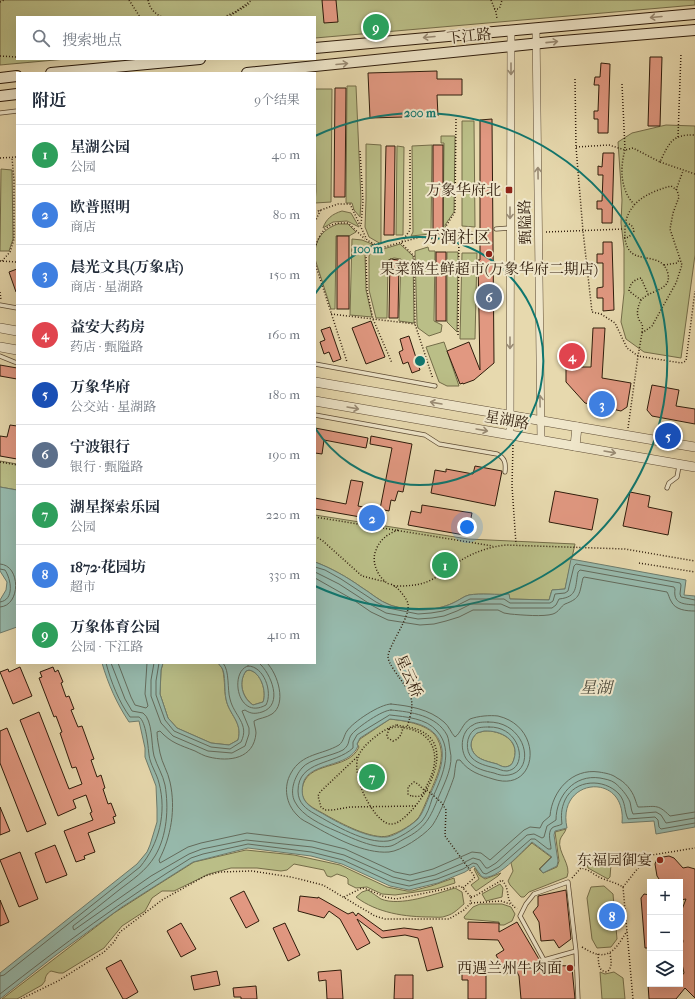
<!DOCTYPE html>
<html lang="zh">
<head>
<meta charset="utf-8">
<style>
  :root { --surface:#fff; --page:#f2f2f3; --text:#1f2937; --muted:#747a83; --line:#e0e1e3; --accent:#8f2418 }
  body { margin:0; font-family:"IM FELL French Canon","Noto Serif SC",serif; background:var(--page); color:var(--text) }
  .controls { position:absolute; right:12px; bottom:12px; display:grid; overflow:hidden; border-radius:0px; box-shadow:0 4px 16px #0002 }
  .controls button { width:36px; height:36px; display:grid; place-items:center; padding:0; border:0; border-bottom:1px solid var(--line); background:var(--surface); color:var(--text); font:20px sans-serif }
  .you { position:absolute; left:467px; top:527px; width:14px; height:14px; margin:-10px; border:3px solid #fff; border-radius:50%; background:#1a73e8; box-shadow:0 0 0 6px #1a73e833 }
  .badge { display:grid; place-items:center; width:26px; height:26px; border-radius:50%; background:var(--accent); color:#fff; font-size:13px; font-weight:700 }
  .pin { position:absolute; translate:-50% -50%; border:2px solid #fff; box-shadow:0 1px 4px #0006 }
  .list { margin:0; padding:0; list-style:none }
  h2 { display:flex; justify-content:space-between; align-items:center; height:52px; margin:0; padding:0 16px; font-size:17px }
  h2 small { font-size:13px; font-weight:400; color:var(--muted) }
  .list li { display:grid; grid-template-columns:26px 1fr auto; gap:12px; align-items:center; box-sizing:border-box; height:60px; padding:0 16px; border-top:1px solid var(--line) }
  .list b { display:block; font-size:15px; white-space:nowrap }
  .list p { margin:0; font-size:13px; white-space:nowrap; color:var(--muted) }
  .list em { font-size:13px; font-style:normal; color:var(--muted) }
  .icon { flex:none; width:22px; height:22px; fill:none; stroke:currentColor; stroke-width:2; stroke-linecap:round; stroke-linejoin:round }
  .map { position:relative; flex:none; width:695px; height:999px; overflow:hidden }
  .search { position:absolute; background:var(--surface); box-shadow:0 4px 16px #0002; left:16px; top:16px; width:300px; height:44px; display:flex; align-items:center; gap:10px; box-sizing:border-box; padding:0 14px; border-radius:0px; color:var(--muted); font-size:15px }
  .panel { position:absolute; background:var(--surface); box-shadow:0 4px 16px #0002; left:16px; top:72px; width:300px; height:592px; border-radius:0px }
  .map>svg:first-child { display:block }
  .green { fill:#babe87; stroke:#746d49 }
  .water { fill:#97baad; stroke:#6d7b6c; fill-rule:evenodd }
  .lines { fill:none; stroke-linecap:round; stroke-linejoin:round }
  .shore { stroke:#636b5c; stroke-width:1 }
  .building { fill:#e19881; stroke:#2f1c0b }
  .service-casing { stroke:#5d4b34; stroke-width:5 }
  .minor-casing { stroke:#5d4b34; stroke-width:8 }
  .tertiary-casing { stroke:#5d4b34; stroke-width:10 }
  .secondary-casing { stroke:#2f1c0b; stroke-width:12 }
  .path { stroke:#2f1c0b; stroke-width:1.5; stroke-dasharray:1 2; stroke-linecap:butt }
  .service { stroke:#efe6ca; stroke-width:3.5 }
  .minor { stroke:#efe6ca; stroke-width:7 }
  .tertiary { stroke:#efe6ca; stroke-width:9 }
  .secondary { stroke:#efe6ca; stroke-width:10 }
  .path-bridge { stroke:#2f1c0b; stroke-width:1.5; stroke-dasharray:1 2; stroke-linecap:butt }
  .oneway { stroke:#998b74 }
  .ring { fill:none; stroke:#0f766e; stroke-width:2 }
  .poi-dot { fill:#8f2418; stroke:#efe6ca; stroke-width:1.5 }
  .labels { text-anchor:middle; stroke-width:4; stroke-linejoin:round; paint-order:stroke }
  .street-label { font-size:15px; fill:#2f1c0b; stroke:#efe6ca }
  .poi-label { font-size:15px; fill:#2f1c0b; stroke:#efe6ca; text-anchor:end }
  .water-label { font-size:16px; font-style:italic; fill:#4e4b3c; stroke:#efe6ca }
  .quarter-label { font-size:17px; fill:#2f1c0b; stroke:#efe6ca }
  .centre { fill:#0f766e; stroke:#efe6ca; stroke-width:2 }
  .ring-label { font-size:12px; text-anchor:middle; font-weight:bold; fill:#0f766e; stroke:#efe6ca; stroke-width:4; stroke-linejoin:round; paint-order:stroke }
</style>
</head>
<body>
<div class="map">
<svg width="695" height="999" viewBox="0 0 695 999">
  <rect width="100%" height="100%" fill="#e7d9ae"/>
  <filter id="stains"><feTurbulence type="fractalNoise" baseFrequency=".005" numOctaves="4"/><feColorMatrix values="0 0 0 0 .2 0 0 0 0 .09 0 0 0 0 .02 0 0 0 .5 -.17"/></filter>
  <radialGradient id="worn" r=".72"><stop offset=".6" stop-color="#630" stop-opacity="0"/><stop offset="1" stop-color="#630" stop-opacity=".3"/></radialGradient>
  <g class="green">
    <path d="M 0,0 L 695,0 L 695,5 L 315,38 L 315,17 L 17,17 L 17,59 L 66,59 L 0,65 Z"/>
    <path d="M 347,86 L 356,86 L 361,200 L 360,217 L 354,210 L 352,203 L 346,203 Z"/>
    <path d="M 315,89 L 332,89 L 331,202 L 315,203 L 316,191 Z"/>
    <path d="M 462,121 L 474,121 L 475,227 L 462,226 Z"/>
    <path d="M 666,125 L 695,126 L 695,255 L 681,358 L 644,352 L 626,339 L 621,322 L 624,293 L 624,248 L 621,223 L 622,200 L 618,142 L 632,133 Z"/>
    <path d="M 441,136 L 455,136 L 454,212 L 445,225 L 447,234 L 443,234 L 444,143 L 441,143 Z"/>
    <path d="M 366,144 L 381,145 L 381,244 L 369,237 L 365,227 L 366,200 Z"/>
    <path d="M 432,145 L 431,234 L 411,236 L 413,232 L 412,146 Z"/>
    <path d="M 397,146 L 404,147 L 403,235 L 396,235 Z"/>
    <path d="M 1,169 L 12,170 L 13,239 L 9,251 L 0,251 Z"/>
    <path d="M 342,211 L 351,213 L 359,227 L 347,221 L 333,222 L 323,228 C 326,219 332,214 342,211 Z"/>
    <path d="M 338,224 L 348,224 L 356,232 L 349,236 L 336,236 L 335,309 L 331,309 L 315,259 C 314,241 321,230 338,224 Z"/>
    <path d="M 352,239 L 362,240 L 372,244 L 365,255 L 366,290 L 372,317 L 350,315 Z"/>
    <path d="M 400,244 L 413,256 L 414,323 L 399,321 L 401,259 L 394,258 L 388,260 L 387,318 L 376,318 L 369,290 L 369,256 L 374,246 L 380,250 Z"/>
    <path d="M 428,247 L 429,251 L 435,251 L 434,321 L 442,325 L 441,332 L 429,336 L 418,328 L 417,324 L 415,251 Z"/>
    <path d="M 447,252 L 458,252 L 457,332 L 447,322 Z"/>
    <path d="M 462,253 L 477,253 L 475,339 L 460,339 Z"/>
    <path d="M 444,342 L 459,386 L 447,386 L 439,382 L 426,347 Z"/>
    <path d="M 0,461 L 17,464 L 17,490 L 0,487 Z"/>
    <path d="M 315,515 L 468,539 L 575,544 L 565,589 L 552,590 L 549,600 L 509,599 L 509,595 C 498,595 480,593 469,595 C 464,596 458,601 453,603 C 434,612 409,611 390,605 C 379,601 371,593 361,587 C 347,577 331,568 315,562 Z"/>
    <path d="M 163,663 L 218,663 C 219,665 221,666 222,668 C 225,674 224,691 226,699 C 229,715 243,722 238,740 L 229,745 L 211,743 L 177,728 L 168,718 L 160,694 L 161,670 Z"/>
    <path d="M 249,670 C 261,672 267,692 263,702 L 253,705 C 242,697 238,682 246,671 Z"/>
    <path d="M 390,719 C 405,721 431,724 438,740 C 447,758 436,778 429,795 C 426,802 423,810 419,817 C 413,825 398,833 388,836 C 372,840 340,823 326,815 C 316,809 301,804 302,790 C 305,759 348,772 359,747 L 357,744 L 360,739 Z"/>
    <path d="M 484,731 C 500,730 520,740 514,759 C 513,762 512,765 509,766 C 504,768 501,766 497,764 C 486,761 473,759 471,746 C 471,740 473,737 477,733 Z"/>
    <path d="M 566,829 C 565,833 561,836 560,840 C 557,852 572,865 567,877 L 529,892 L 524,897 L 521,897 L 510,885 L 508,881 L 513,871 L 511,863 L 532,843 L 551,857 L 539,869 L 543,873 L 557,867 L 559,861 L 555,832 Z"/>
    <path d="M 246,850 L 294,855 L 340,865 L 387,887 L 407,891 L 412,891 L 431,886 L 454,878 L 455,883 L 436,889 L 395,895 L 382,894 L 367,887 L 356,888 L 348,884 L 348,879 L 346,877 L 337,874 L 331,877 L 327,876 L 324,870 L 294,864 L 287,870 L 281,871 L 257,868 L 231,868 L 209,874 L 174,891 L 162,891 L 152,898 L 145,911 L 122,926 L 104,948 L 63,973 L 59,973 L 51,971 C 47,973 45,977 45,981 L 42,985 L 17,999 L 2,999 L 114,913 L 156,886 L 194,862 Z"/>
    <path d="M 592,859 L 611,864 L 610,877 L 608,879 L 588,868 L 587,863 L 589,860 Z"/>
    <path d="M 475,868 L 479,875 L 485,879 L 501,873 L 498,876 L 476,891 L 471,885 L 479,879 L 474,869 Z"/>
    <path d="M 500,884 L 503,888 L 502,897 L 486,901 L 482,894 Z"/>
    <path d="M 604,886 L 613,894 L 617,939 L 611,947 L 597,948 L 592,939 L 587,898 L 591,887 Z"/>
    <path d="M 455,888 L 462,892 L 464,904 C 459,908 454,914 446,916 C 442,918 436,917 431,917 C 405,917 377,913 356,897 L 362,892 L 368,890 C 372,893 377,896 381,899 C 400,907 435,894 455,888 Z"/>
    <path d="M 480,904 L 502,904 L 511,907 L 515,914 L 512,921 L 504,925 L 500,925 L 499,922 L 465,919 L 464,917 L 473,907 Z"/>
    <path d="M 600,972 L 605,974 L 614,972 L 623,978 L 625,999 L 602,999 Z"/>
  </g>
  <g class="water">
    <path d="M 0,487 L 17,490 L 17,627 L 0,633 L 0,600 L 6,590 L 7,582 L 0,571 Z"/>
    <path d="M 571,559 L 686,580 L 684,595 L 695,596 L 695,827 L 656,834 L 654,821 L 622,823 C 627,771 556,777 567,828 L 555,831 L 554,835 L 558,861 L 557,866 L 543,873 L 540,869 L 552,857 L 532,842 C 521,852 497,881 482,877 L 474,866 L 465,872 L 438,883 L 409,890 L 390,886 L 342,864 L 311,856 L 248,848 L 193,862 L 122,907 L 56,955 L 0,999 L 0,973 L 137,864 L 147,852 L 150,845 L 157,822 L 157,809 L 156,786 L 145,757 L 145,748 L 139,721 L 129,722 C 117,704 108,684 102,663 L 163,663 L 161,670 L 160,694 L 168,718 L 177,728 L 211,743 L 229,745 L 238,740 C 243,722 229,715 226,699 C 224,690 226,675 222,668 C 221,666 219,665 218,663 L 315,663 L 315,562 C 331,568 347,577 361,587 C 371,593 379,601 390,605 C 410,612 434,612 453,603 C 458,601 464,596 469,595 C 480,593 498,595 509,594 L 510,599 L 549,600 L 552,590 L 565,589 ZM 249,670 C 261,672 267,692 263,702 L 253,705 C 242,698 238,682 246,671 ZM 390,719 C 405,721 424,722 435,734 C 451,752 437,779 429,797 C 426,804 423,813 418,819 C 412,825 395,836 387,837 C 369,839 340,824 325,815 C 311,807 299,803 303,784 C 308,761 349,769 358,746 L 357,744 L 360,738 ZM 484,731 C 501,730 520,740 514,759 C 513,762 512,765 509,766 C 504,768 501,766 497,764 C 486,761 473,759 471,746 C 471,740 473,737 477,733 Z"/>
  </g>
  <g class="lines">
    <g class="shore">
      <path d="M 0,564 C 21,565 21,606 0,607"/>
      <path d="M 315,567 L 325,570 L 341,579 L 376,602 L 388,608 L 418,614 L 431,613 L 443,611 L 454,607 L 470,599 L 504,599 L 510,603 L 550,603 L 553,601 L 555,594 L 565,593 L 568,591 L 574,566 L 576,564 L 680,583 L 681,585 L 680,594 L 681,597 L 695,600"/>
      <path d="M 0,569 L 5,570 C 11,579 15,600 0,602"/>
      <path d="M 315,572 L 339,584 L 373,606 L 386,613 L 418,619 L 432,618 L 444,616 L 457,611 L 471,604 L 501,604 L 510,608 L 552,608 L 556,605 L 559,599 C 578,597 575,587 578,572 L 580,570 L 674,587 L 675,589 C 673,604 683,604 695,605"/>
      <path d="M 315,578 L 352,599 L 371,612 L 388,620 L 420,625 L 434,624 L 446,621 L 459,617 L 473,610 L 498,610 L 504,613 L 510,614 C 521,615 544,617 553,614 C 559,612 561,606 565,604 C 581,598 579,594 583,578 L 584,577 L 667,592 C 669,595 669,598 671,601 C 675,610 686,611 695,611"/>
      <path d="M 111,663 L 125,699 L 132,711 L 143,713 C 153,720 151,744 154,756 C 157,766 163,775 165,785 C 169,808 167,836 155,856 C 146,871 132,880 119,890 C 104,902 89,914 73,926 L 73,928 L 74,930 L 151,876 L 189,854 L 202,849 L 246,840 L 312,847 L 344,855 L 393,877 L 410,881 L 435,875 L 461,864 L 473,858 L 480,860 L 486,868 L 488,868 L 496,863 L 527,835 L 534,834 L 542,838 L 544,837 L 547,826 L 556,820 C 556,796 574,774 600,778 C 605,779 611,780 615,783 C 621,788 627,795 630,802 C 631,806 631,810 633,814 L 656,812 L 661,815 L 666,823 L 695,818"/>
      <path d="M 118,663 L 131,697 L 135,705 L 146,708 L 148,706 L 145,694 L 147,663"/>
      <path d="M 154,663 L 151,680 L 151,696 L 161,723 L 173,736 L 208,751 L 232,753 L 245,746 L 249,734 L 249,728 L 242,711 L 245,710 C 251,714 255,714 262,712 C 284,705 271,673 259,663"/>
      <path d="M 159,663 L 156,681 L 156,695 L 165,720 L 174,731 L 211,747 L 230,749 L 241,742 C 250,724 234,716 230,699 C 227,689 230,671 223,663"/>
      <path d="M 267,663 C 278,674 287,704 272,714 C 266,718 259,718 254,721 C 254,725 256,729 256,733 C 254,759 229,762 209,757 C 204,756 199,753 195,751 C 180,745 171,743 160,731 L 157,732 C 157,739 159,747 160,753 C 162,763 168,772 170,782 C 176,809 171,837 159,860 L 160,863 L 188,847 L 201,843 L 247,833 L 313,841 L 345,849 L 395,872 L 410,875 L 433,869 L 472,852 L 481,853 L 490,860 L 524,830 L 530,827 L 540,828 L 543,822 L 550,816 C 552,791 572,768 599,772 C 605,773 612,774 617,778 C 625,782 632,790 635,799 C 636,802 637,805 638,807 C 655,807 657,803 670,816 L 695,812"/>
      <path d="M 248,666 C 264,666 273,692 266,705 C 237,721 229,671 248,666 Z"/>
      <path d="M 391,704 C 410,706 429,709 444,722 C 449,726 451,733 455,737 C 461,733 462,724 470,719 C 478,716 490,715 498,716 C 545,727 538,794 493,779 C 480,775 469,772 460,760 L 457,760 C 455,765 455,772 454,777 C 450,789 438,819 431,827 C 423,836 401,851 389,852 C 364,854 333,837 312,825 C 307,822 301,820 297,815 C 286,804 283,787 291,773 C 302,753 322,755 339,745 C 344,741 344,735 347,731 C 353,722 380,704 391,704 Z"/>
      <path d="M 391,710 C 411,712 436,715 447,735 C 449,739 449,745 450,750 C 454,765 445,782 439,796 C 430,818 426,828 404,839 C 400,841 395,845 391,846 C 375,850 350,837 336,831 C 322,825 302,816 295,802 C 289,791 295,776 302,768 C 309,759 332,756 343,750 C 351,744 347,740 352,734 C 358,727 382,710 391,710 Z"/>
      <path d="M 390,715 C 406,717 426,718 437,731 C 455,751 441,779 432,799 C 430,806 427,815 422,821 C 415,828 397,840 388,841 C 366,844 334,825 315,814 C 306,809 298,803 298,791 C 298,760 335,765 353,748 L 353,742 L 357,735 Z"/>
      <path d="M 488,722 C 526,721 537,770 509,775 C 503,776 499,775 494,773 C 485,771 476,769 469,762 C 459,753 460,731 473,725 C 477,722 483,722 488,722 Z"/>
      <path d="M 489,727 C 521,726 529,768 507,771 C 502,771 499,769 495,768 C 487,766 478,764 472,758 C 465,751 466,736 474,730 C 478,727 484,727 489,727 Z"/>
      <path d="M 0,976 L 4,975 L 140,867 C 159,844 167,813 159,783 C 157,774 150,764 149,755 C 148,746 146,721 139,717 L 130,717 C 119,702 111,682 106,663"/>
      <path d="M 0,994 C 61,946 124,899 191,858 L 203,854 L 248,844 L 311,852 L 343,860 L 391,882 L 409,886 L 437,879 L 463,869 L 473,863 L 477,864 L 483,873 L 486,874 L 499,867 L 531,839 L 535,839 L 548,849 L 551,849 C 551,843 547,833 552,828 C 554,826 559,826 562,824 C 561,816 561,809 565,800 C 575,779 604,778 619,794 C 626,802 624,811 628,819 L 655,817 L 658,820 L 659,827 L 661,829 L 695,823"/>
    </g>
  </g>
  <g class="building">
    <path d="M 322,0 L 336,0 L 338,22 L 324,23 Z"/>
    <path d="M 650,57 L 662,57 L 660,126 L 648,126 Z"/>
    <path d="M 601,63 L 610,64 L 608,133 L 598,133 L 598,119 L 594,119 L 594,111 L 598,111 L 599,85 L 594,85 L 595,77 L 600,77 Z"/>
    <path d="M 437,71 L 437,79 L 462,79 L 462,95 L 437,95 L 438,116 L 370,118 L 368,73 Z"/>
    <path d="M 335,88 L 346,88 L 345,197 L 334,197 Z"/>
    <path d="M 492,119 L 494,363 L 474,380 L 463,384 L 463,383 L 460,384 L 447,351 L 469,342 L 480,370 L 478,260 L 480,260 L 480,120 Z"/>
    <rect x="433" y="145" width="10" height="89"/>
    <path d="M 386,146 L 395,146 L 394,235 L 384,235 Z"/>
    <path d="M 603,153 L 614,153 L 612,223 L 602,223 L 602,209 L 597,209 L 597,201 L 602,201 L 603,175 L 598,175 L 598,166 L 602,167 Z"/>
    <rect x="337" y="236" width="12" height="73"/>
    <path d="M 603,242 L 612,242 L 614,310 L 603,311 L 603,298 L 597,298 L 597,288 L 603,287 L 603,263 L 597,263 L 597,254 L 603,254 Z"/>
    <rect x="436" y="252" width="10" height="69"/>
    <path d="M 390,259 L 399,260 L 398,318 L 389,318 Z"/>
    <path d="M 17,269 L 17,291 L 16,292 L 9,272 Z"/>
    <path d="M 371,321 L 385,357 L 366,364 L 352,328 Z"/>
    <path d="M 330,327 L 341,359 L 333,362 L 329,352 L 324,354 L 320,342 L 325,340 L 321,330 Z"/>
    <path d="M 593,328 L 605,328 L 602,378 L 631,383 L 627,407 L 621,411 L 585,403 L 566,382 L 566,367 L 591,367 Z"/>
    <path d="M 409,336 L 420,370 L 412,373 L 408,362 L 403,364 L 399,352 L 403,350 L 400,339 Z"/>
    <path d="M 0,365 L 17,368 L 17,379 L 0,376 Z"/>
    <path d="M 652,385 L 679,390 L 676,406 L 695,409 L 695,424 L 652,416 L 647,410 Z"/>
    <path d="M 10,425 L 17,426 L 17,459 L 0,456 L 0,436 L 7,437 Z"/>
    <path d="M 315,428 L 368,438 L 366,448 L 324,440 L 322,454 L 315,453 Z"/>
    <path d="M 371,436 L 412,444 L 403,492 L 398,491 L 395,501 L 391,500 L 389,511 L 380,509 L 392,448 L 370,444 Z"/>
    <path d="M 475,466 L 502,471 L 495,506 L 431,493 L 435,470 L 446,472 L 446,469 L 473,474 Z"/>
    <path d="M 351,480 L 363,482 L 358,506 L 384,511 L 383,521 L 315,509 L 315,498 L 346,504 Z"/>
    <path d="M 555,491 L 598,499 L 592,530 L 549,522 Z"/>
    <path d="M 630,492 L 650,496 L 648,507 L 672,512 L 668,535 L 623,526 Z"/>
    <path d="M 422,505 L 472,513 L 470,523 L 466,522 L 464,535 L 408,525 L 411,511 L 421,513 Z"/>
    <path d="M 20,667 L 32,696 L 13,704 L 0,672 L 8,669 L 9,672 Z"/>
    <path d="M 53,667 L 55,672 L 58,670 L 63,682 L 61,683 L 66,697 L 69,696 L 74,709 L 71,710 L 78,727 L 82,726 L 94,759 L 91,760 L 97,777 L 101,775 L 105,788 L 103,789 L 108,804 L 111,803 L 116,816 L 113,817 L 115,823 L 88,833 L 95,852 L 84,856 L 85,859 L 76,862 L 64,831 L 93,820 L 90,813 L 92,812 L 91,809 L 86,795 L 73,800 L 76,808 L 58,816 L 20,720 L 39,712 L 69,789 L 82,784 L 76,767 L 72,768 L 60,733 L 62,732 L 56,716 L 54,717 L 39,678 L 42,677 L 40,672 Z"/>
    <path d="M 7,728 L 46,824 L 27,832 L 0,763 L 0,731 Z"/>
    <path d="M 0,807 L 10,831 L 0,835 Z"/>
    <path d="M 55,845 L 67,875 L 46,883 L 35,853 Z"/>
    <path d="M 20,852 L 38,899 L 19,907 L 0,860 Z"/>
    <path d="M 669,856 L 674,858 L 683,868 L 688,867 L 695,869 L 695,998 L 685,988 L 676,999 L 649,999 L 648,984 L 680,984 L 680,978 L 684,973 L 680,955 L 683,941 L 680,931 L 680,917 L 682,916 L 681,912 L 686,899 L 680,900 L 680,882 L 661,882 L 657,876 L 655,864 L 657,858 Z"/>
    <path d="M 566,890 L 571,939 L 559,948 L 554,940 L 541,941 L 539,922 L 533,912 L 538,906 L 538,896 Z"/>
    <path d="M 244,891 L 259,921 L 246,928 L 230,898 Z"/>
    <path d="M 644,894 L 650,895 L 650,948 L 645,948 L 641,898 Z"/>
    <path d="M 300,896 L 318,898 L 318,897 L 348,914 L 353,912 L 356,916 L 358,913 L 383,931 L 404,928 L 420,930 L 432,927 L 443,967 L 427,971 L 418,938 L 405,935 L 382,938 L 357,919 L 370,943 L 357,950 L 340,919 L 329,911 L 324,918 L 298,911 Z"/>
    <path d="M 0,900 L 9,922 L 0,926 Z"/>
    <path d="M 468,922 L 499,923 L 499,932 L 517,922 L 543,966 L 543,965 L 570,966 L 572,968 L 575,999 L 521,999 L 519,976 L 515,968 L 506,974 L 496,955 L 504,950 L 498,940 L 468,939 Z"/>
    <path d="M 181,923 L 196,949 L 181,957 L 167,931 Z"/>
    <path d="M 285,923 L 300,955 L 288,961 L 273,928 Z"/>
    <path d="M 121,960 L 138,992 L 126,999 L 123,999 L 106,968 Z"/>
    <path d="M 341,970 L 343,999 L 327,999 L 326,980 L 319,981 L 318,972 Z"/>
    <path d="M 217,971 L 220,985 L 194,990 L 191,976 Z"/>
    <path d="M 462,972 L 486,972 L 486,999 L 468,999 L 468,980 L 462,980 Z"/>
    <path d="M 395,975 L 413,975 L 413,999 L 394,999 Z"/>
    <path d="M 256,986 L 257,999 L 241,999 L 241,997 L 234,997 L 233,988 Z"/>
  </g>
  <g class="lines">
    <g class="service-casing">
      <g id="service">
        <path d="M 0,113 L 17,111"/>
        <path d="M 496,229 L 510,228"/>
        <path d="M 0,305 L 17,308"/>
        <path d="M 0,356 L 17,363"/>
        <path d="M 315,364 L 435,386"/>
        <path d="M 315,415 L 425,435 L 439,444 L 497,454 C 505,458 506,463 505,472"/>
        <path d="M 667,488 L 669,483 L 677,477 L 679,466"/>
        <path d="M 576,951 L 544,960 L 520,916 L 526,904 L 534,894 L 568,882 L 576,951 L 578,999"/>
      </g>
    </g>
    <g class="minor-casing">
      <g id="minor">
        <path d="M 536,28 L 541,440"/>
        <path d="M 510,435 L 511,30"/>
      </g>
    </g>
    <g class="tertiary-casing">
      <g id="tertiary">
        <path d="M 0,328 L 17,331"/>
        <path d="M 0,347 L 17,350"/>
        <path d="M 315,382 L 695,447"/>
        <path d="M 315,401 L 695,467"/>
        <path d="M 575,446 L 577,427"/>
      </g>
    </g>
    <g class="secondary-casing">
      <g id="secondary">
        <path d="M 315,48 L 695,14"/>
        <path d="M 51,73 L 200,59"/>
        <path d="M 247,73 L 551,42 L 695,30"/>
        <path d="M 0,78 L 17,76"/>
        <path d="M 0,96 L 17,94"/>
      </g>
    </g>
    <g class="path">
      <path d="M 129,0 L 140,17"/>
      <path d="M 148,0 C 150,9 154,13 162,17"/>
      <path d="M 491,0 L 496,12 L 497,19"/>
      <path d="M 0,2 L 4,0"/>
      <path d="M 494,9 L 498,9 L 500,7 L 502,0"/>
      <path d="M 224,17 L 235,12 L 252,0"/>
      <path d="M 228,17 L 249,4"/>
      <path d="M 0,56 L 17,57"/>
      <path d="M 575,79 L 576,147 L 583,231 L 592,312 L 601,314 L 615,323 L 627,348 L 638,356 L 681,363 L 686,361 L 695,291"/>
      <path d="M 622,84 L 625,150 C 620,167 620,190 634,204"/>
      <path d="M 678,137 L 681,53"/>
      <path d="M 576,147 L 609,145 L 625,150 L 633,148 L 660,162 C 669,143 672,134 695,135"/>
      <path d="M 410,150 L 410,230 L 401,243 L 414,256 L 415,324 L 433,379"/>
      <path d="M 360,151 L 363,201 L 361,225"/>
      <path d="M 0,158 L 17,157"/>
      <path d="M 660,162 L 695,174"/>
      <path d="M 676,190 L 683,171"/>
      <path d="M 315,212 L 338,204 L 350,204 L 367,240 L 381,248 L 420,237 L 441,240 L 459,232 L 491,232"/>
      <path d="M 315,222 L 321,209"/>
      <path d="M 546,232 L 624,229"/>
      <path d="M 449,237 L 446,226 L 455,212 L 456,119"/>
      <path d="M 624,238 L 629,237 L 634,231 C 633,226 631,224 625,223"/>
      <path d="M 373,244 L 366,256 L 367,290 L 373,319 L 392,363"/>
      <path d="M 315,248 C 321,229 328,222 348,223 L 365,239"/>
      <path d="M 0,261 L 17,262"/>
      <path d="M 2,261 L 10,252 L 14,239 L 14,180 L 12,158"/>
      <path d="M 315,263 L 347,362"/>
      <path d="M 664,265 L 677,263 L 679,260"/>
      <path d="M 0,292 L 1,300"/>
      <path d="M 641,300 L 629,291 C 630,283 634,280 641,278 L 648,294"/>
      <path d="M 331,314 L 415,324"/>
      <path d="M 458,335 L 459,232"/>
      <path d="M 628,428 L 638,356 L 642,333 L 652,326 L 676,283 L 682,265 L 670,229 L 673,213 L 679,197 L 677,190 L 671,186 C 649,192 627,202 625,227 C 625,235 624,241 628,248 C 635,264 663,251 668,274 C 672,292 646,290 640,302 C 638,307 636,314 639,319 C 639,321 641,322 642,324 C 643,327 642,331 642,333"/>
      <path d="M 513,445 L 512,486 L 516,544"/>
      <path d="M 0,462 L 17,465"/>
      <path d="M 315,517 L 493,546"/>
      <path d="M 398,530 C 388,534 380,539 376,550 C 371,561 377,576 387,583 C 388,584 392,584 393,585 C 398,588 407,598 408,604 C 410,618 391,641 388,656 C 388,661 391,665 394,670 C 411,695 417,697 407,727"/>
      <path d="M 315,536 L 323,541 L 362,576 L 386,582"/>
      <path d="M 639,563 L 695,572"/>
      <path d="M 394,586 C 407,586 419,586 431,580 C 439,576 446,570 454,565 C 469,554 487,547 506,545 L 625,549 L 695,561"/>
      <path d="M 397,725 C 404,727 414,727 421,731 C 454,747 428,794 410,812 C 406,816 398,825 390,824 C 378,823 364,797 361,787 C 358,779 355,766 358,757 C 361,746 385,727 397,725 Z"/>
      <path d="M 389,729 L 387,735 L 388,738 L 393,741 C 400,739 402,733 403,727"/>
      <path d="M 357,757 L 320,792 L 318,796 L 321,807 L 325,810 L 333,810 L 350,807 L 416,806"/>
      <path d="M 427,790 L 442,803 L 446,810 L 445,836 L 475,877 L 463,888"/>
      <path d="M 411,796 L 408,794 L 408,787 L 414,782 L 418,784 L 426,792"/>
      <path d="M 572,878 L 581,868 C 588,869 593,874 599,877 C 607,881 615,882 623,887 L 633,999"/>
      <path d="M 623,887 L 646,858 L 652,855 L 695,848"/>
      <path d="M 344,897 L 362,888 L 367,889 L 385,897 L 396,899 L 460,886 L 463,888 L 471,897"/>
      <path d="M 471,897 L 475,896 L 502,880 C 512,892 503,899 517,909"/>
      <path d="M 471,903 L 501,901 L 510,904"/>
      <path d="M 582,947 C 607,963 614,952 627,931"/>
      <path d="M 598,954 C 599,962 597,971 607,972 C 613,967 611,960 610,953"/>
      <path d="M 21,999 L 58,981 L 104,952 L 114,942 L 120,932 L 162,900 L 205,876 L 220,872 L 252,871 L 291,877 L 323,885 L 375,916 L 385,919 L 449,919 L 464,910 L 470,904 L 471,897"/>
    </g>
    <use href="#service" class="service"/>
    <use href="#minor" class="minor"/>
    <use href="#tertiary" class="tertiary"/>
    <use href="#secondary" class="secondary"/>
    <path class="path-bridge" d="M 389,729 C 395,725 403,728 410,729 C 437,736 440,760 428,783 C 426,787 424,794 420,796 C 417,797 414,796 411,796"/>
  </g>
  <defs><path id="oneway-shaft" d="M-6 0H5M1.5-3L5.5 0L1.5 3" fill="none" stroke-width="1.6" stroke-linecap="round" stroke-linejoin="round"/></defs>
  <g class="oneway">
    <use href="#oneway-shaft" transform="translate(656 17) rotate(175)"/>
    <use href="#oneway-shaft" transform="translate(429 37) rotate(175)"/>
    <use href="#oneway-shaft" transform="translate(552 42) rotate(-6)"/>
    <use href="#oneway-shaft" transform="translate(342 64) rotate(-5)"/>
    <use href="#oneway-shaft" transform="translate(511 69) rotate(90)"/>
    <use href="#oneway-shaft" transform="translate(538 173) rotate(-91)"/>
    <use href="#oneway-shaft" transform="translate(510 213) rotate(90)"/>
    <use href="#oneway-shaft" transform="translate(510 343) rotate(90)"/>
    <use href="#oneway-shaft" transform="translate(540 401) rotate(-91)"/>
    <use href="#oneway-shaft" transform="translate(436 403) rotate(-170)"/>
    <use href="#oneway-shaft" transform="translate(353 408) rotate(10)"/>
    <use href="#oneway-shaft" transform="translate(482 430) rotate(10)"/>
    <use href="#oneway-shaft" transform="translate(610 452) rotate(10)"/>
  </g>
  <g class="ring">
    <path d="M315 294A124 124 0 1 1 315 428"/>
    <path d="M315 136A248 248 0 1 1 315 586"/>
  </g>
  <g class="poi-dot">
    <rect x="505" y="186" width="8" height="8" rx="2"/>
    <circle cx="489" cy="254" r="4"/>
    <circle cx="660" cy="860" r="4"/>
    <circle cx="570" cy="968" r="4"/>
  </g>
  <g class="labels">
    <g class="street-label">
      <text transform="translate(469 36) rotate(-6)" y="5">下江路</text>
      <text transform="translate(525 222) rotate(-91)" y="5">甄隘路</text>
      <text transform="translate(507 420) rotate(10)" y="5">星湖路</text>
      <text transform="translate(409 676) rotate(66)" y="5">星云桥</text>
    </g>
    <g class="poi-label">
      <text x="501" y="195">万象华府北</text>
      <text x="489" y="274" text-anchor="middle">果菜篮生鲜超市(万象华府二期店)</text>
      <text x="652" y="865">东福园御宴</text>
      <text x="562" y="973">西遇兰州牛肉面</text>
    </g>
    <g class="water-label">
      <text x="596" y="693">星湖</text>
    </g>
    <g class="quarter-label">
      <text x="457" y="243">万润社区</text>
    </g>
  </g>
  <circle cx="420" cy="361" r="6" class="centre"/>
  <g class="ring-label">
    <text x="420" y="117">200 m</text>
    <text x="368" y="253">100 m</text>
  </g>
  <rect width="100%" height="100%" filter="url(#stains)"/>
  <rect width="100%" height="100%" fill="url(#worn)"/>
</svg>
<div class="controls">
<button>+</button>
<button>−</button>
<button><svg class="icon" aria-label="layers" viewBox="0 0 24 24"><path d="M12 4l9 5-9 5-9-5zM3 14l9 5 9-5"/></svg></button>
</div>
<div class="you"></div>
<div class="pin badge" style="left:445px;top:565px;background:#2e9e5b">1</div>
<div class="pin badge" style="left:372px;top:518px;background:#3f7fe0">2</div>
<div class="pin badge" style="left:602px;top:404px;background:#3f7fe0">3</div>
<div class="pin badge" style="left:572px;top:356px;background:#e0444e">4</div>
<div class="pin badge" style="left:668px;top:436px;background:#1a4fb4">5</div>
<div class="pin badge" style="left:489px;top:297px;background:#5c6f8a">6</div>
<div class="pin badge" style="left:372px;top:777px;background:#2e9e5b">7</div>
<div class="pin badge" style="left:612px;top:916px;background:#3f7fe0">8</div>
<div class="pin badge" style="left:376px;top:27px;background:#2e9e5b">9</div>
<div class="search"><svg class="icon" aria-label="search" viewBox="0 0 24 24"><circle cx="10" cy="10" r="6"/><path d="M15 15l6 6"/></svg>搜索地点</div>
<section class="panel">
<h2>附近<small>9个结果</small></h2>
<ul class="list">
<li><span class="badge" style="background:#2e9e5b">1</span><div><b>星湖公园</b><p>公园</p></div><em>40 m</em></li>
<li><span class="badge" style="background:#3f7fe0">2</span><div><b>欧普照明</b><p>商店</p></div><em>80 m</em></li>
<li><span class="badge" style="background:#3f7fe0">3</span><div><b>晨光文具(万象店)</b><p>商店 · 星湖路</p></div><em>150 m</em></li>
<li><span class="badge" style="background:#e0444e">4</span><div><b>益安大药房</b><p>药店 · 甄隘路</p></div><em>160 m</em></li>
<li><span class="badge" style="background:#1a4fb4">5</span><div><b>万象华府</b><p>公交站 · 星湖路</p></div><em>180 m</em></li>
<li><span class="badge" style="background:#5c6f8a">6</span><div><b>宁波银行</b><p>银行 · 甄隘路</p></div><em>190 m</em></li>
<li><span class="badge" style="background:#2e9e5b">7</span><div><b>湖星探索乐园</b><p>公园</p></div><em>220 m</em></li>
<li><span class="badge" style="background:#3f7fe0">8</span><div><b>1872·花园坊</b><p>超市</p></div><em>330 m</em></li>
<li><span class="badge" style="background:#2e9e5b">9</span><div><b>万象体育公园</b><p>公园 · 下江路</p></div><em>410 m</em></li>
</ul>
</section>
</div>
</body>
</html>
